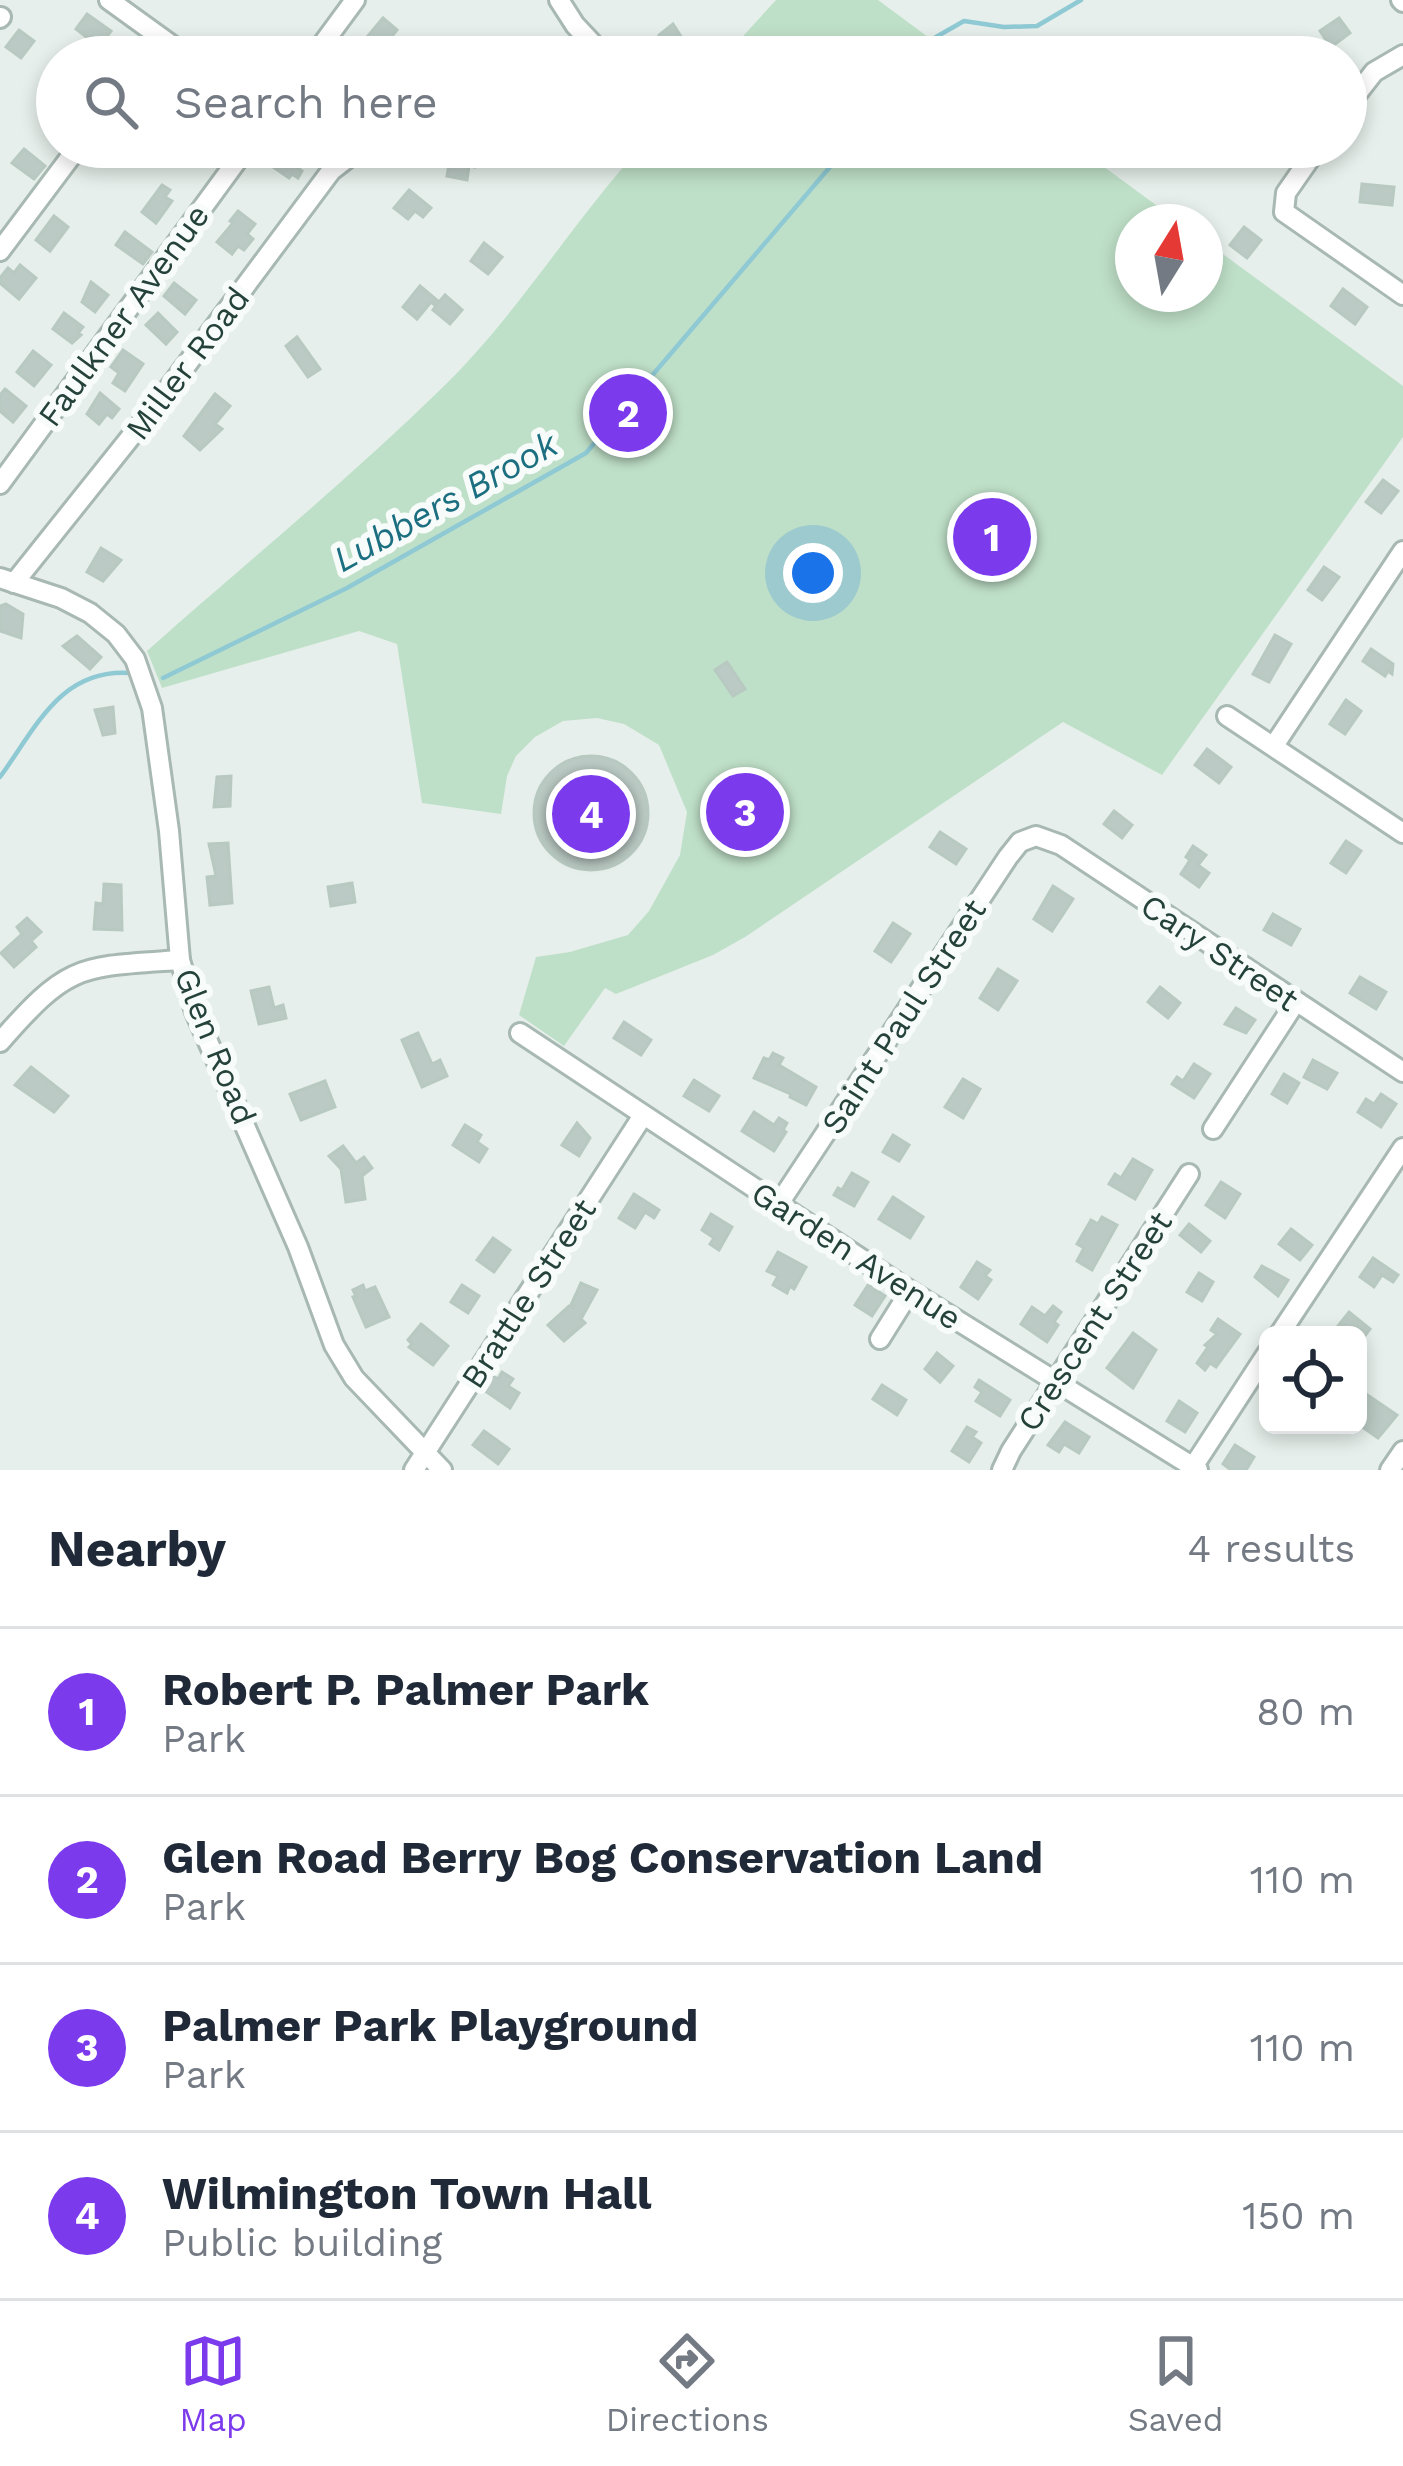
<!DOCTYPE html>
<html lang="en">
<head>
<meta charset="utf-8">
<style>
  :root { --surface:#fff; --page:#f2f2f3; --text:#1f2937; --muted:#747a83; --line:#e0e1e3; --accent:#7c3aed }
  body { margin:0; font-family:"Work Sans",sans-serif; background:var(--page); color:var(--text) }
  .controls { position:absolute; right:36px; bottom:36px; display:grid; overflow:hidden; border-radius:18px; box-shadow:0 6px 18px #0003 }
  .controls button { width:108px; height:108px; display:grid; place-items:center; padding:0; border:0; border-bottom:3px solid var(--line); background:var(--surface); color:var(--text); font:60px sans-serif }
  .compass { position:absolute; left:1115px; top:204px; width:108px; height:108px; border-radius:50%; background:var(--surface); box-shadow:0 6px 18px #0003; rotate:11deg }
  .you { position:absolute; left:813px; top:573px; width:42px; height:42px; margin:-30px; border:9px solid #fff; border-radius:50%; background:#1a73e8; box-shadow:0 0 0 18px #1a73e833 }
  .badge { display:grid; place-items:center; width:78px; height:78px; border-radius:50%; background:var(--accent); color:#fff; font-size:39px; font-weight:700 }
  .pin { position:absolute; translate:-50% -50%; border:6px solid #fff; box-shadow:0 3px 12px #0006 }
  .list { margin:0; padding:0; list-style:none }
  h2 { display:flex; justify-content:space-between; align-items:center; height:156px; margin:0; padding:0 48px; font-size:51px }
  h2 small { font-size:39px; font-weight:400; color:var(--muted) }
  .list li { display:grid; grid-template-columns:78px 1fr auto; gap:36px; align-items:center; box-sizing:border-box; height:168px; padding:0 48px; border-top:3px solid var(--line) }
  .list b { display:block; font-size:45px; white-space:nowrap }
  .list p { margin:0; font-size:39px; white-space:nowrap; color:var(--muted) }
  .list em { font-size:39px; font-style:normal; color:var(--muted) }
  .icon { flex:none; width:66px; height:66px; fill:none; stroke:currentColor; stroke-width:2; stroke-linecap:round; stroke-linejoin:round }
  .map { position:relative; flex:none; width:1403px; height:1470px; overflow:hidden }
  .search { position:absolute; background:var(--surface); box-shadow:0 6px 18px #0003; left:36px; right:36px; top:36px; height:132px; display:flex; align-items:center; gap:30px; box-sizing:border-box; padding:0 42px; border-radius:66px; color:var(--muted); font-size:45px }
  .sheet { height:828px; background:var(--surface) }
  nav { display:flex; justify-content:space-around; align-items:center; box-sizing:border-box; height:168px; border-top:3px solid var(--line); background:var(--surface); font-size:33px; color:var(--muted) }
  nav a { display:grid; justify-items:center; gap:6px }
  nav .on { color:var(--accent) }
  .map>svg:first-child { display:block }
  .green { fill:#bfe0c8 }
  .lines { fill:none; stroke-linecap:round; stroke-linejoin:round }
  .stream { stroke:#8ec9d4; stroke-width:4.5 }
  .building { fill:#bbcac4; stroke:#b8c9c2; stroke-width:3 }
  .minor-casing { stroke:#a8b8b2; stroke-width:24 }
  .minor { stroke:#fff; stroke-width:18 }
  .labels { text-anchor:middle; stroke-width:12; stroke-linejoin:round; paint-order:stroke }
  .street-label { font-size:33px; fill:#24423a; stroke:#f7fbf9 }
  .water-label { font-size:36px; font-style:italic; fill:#1c6f80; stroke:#f7fbf9 }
</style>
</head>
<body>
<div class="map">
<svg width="1403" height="1470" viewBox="0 0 1403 1470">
  <rect width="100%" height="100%" fill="#e6efeb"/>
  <g class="green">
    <path d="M 776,0 L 878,0 L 955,57 L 724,57 Z"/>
    <path d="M 641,147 L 1077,147 L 1179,222 L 1133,222 L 1133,294 L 1205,294 L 1205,241 L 1403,386 L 1403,437 L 1162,775 L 1063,722 L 745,937 L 713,955 L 616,994 L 605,988 L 564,1046 L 519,1015 L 536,957 L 570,952 L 628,935 L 649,911 L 680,855 L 687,812 L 659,745 L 624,724 L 597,718 L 563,721 L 535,737 L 516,756 L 507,776 L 501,814 L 422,803 L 397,644 L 359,631 L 162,688 L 147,651 C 245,564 348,480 442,388 C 517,315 571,224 641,147 Z"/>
  </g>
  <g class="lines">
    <g class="stream">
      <path d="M 919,57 L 936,37 L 964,21 L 1004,27 L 1037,26 L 1081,0"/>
      <path d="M 163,678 L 347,588 L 586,453 L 847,147"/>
      <path d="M 0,777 C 36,728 60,669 129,673"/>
    </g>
  </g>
  <g class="building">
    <path d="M 87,14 L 111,31 L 99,47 L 76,29 Z"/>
    <path d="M 383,18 L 397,30 L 389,40 L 394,45 L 377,57 L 360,57 L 357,55 L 366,45 L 363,42 Z"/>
    <path d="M 1339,18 L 1350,33 L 1331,47 L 1320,31 Z"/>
    <path d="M 673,24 L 691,52 L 697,47 L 704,56 L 672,57 L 659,35 Z"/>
    <path d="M 19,30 L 34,41 L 21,58 L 6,47 Z"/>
    <path d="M 280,148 L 300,162 L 296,167 L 302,171 L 298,178 L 292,174 L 289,178 L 269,164 Z"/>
    <path d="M 24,149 L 45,166 L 34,179 L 12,163 Z"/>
    <path d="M 451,153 L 477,158 L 475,167 L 469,166 L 467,180 L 447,176 Z"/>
    <path d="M 1362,184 L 1394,187 L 1392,205 L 1360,202 Z"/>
    <path d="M 162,185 L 170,190 L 165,197 L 172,201 L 156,223 L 142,212 Z"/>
    <path d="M 409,190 L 431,208 L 423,217 L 415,211 L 408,219 L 394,208 Z"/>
    <path d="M 238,211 L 255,224 L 247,234 L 253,239 L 244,250 L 238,246 L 232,254 L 217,242 L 233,223 L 230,221 Z"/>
    <path d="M 54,216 L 68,227 L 50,251 L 36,240 Z"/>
    <path d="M 1244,227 L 1261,240 L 1247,258 L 1230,245 Z"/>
    <path d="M 125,232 L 152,252 L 143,264 L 116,245 Z"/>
    <path d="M 484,243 L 502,257 L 488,274 L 471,261 Z"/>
    <path d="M 20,265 L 36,278 L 19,299 L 0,283 L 0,278 L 8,268 L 14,273 Z"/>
    <path d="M 91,282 L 108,295 L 95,312 L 82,302 Z"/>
    <path d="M 174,283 L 196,300 L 185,314 L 164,296 Z"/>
    <path d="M 420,286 L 439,302 L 445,295 L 462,310 L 450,324 L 433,310 L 436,306 L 431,302 L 417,319 L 403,307 Z"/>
    <path d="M 1343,289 L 1367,307 L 1355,324 L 1331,306 Z"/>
    <path d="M 64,313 L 83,327 L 78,333 L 81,335 L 72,343 L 53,329 Z"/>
    <path d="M 158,313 L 177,332 L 166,344 L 146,325 Z"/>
    <path d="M 297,337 L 320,369 L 308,377 L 286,346 Z"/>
    <path d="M 123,350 L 143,364 L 125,391 L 113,383 L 119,373 L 111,367 Z"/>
    <path d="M 33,351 L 51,365 L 34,386 L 17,372 Z"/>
    <path d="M 5,389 L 26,406 L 13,422 L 0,411 L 0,395 Z"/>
    <path d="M 100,393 L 119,409 L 112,418 L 107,414 L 99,424 L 87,414 Z"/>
    <path d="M 215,394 L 230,406 L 215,424 L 222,429 L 200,450 L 184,436 Z"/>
    <path d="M 1383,480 L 1398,491 L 1381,513 L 1366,502 Z"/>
    <path d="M 101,548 L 121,560 L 103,581 L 87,572 Z"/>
    <path d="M 1324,567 L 1339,577 L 1322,600 L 1308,590 Z"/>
    <path d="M 6,604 L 23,614 L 21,638 L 0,631 L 0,606 Z"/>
    <path d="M 1275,635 L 1291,644 L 1269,682 L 1253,674 Z"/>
    <path d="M 77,636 L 101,657 L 90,669 L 63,646 Z"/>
    <path d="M 1371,649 L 1393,664 L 1392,674 L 1388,671 L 1385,676 L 1363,661 Z"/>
    <path d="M 727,662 L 745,689 L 733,696 L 715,670 Z"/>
    <path d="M 1346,700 L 1361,711 L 1345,734 L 1330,724 Z"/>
    <path d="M 113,707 L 115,733 L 103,735 L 95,710 Z"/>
    <path d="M 1207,749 L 1231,767 L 1219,783 L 1195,765 Z"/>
    <circle cx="591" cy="813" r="57"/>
    <path d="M 231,776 L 230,806 L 214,807 L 217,777 Z"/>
    <path d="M 1114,811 L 1132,825 L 1122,838 L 1104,824 Z"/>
    <path d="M 940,832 L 966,849 L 956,864 L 930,847 Z"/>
    <path d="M 1346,841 L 1361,851 L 1346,873 L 1331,863 Z"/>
    <path d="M 228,843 L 232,903 L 210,905 L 207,877 L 216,876 L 209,844 Z"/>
    <path d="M 1193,846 L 1206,855 L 1198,865 L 1209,873 L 1199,887 L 1181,874 L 1190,860 L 1186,857 Z"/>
    <path d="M 352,883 L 355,902 L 331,906 L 328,887 Z"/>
    <path d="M 104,884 L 121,885 L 122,930 L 94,929 L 96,903 L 103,904 Z"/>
    <path d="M 1053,886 L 1073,899 L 1052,931 L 1034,919 Z"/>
    <path d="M 1273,914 L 1300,929 L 1291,945 L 1264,930 Z"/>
    <path d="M 27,918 L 41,932 L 31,941 L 36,947 L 14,967 L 1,953 L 22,934 L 17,927 Z"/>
    <path d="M 893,923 L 910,934 L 891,962 L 875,951 Z"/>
    <path d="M 998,969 L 1017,981 L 998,1010 L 980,998 Z"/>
    <path d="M 1360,977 L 1386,992 L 1376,1009 L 1350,993 Z"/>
    <path d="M 269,987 L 274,1008 L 283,1005 L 286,1018 L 259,1024 L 251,991 Z"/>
    <path d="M 1160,987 L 1180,1003 L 1168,1018 L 1148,1002 Z"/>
    <path d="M 1236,1008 L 1255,1020 L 1246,1033 L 1225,1024 Z"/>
    <path d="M 624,1022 L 651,1040 L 641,1055 L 614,1038 Z"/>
    <path d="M 418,1033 L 432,1064 L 440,1060 L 447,1076 L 422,1087 L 402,1040 Z"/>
    <path d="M 773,1053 L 783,1058 L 779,1065 L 816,1087 L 806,1105 L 790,1097 L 791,1094 L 754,1078 L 764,1058 L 769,1060 Z"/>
    <path d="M 1313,1060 L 1337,1073 L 1327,1089 L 1304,1077 Z"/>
    <path d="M 1194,1064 L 1210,1074 L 1194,1098 L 1172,1084 L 1177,1077 L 1183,1081 Z"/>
    <path d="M 31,1067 L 68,1096 L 54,1112 L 15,1085 Z"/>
    <path d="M 1284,1074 L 1299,1083 L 1287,1103 L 1272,1094 Z"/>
    <path d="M 963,1079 L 980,1089 L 963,1118 L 945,1107 Z"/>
    <path d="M 694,1080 L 719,1096 L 709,1111 L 684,1096 Z"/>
    <path d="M 325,1081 L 335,1107 L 301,1120 L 290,1094 Z"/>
    <path d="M 1381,1094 L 1396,1104 L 1381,1127 L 1358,1112 L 1366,1099 L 1374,1104 Z"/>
    <path d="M 754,1112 L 774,1125 L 779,1118 L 787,1123 L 783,1130 L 786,1132 L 774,1151 L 742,1131 Z"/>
    <path d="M 577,1123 L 590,1138 L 579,1156 L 562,1145 Z"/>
    <path d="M 465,1125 L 481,1135 L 477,1142 L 487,1149 L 479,1162 L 453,1145 Z"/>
    <path d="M 893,1135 L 909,1145 L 899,1161 L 883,1152 Z"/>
    <path d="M 343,1146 L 356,1163 L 364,1157 L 372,1168 L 362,1176 L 365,1199 L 346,1202 L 341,1169 L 329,1156 Z"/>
    <path d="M 1133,1159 L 1152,1170 L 1135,1199 L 1109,1184 L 1115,1174 L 1121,1178 Z"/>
    <path d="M 852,1173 L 868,1182 L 854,1206 L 834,1195 L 838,1188 L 842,1190 Z"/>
    <path d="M 1221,1182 L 1240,1194 L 1225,1218 L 1206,1205 Z"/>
    <path d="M 634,1194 L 659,1210 L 654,1218 L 645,1212 L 635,1228 L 619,1218 Z"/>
    <path d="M 893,1197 L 923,1217 L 910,1238 L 879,1219 Z"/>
    <path d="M 711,1214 L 732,1227 L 719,1250 L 710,1244 L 714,1238 L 702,1230 Z"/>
    <path d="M 1102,1217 L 1117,1225 L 1092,1270 L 1077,1261 L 1084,1248 L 1077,1244 L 1091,1220 L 1098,1224 Z"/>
    <path d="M 1189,1224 L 1210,1241 L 1201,1252 L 1180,1235 Z"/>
    <path d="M 1291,1229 L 1312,1245 L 1300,1260 L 1279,1244 Z"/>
    <path d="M 493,1238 L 510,1250 L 494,1272 L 477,1260 Z"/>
    <path d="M 778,1252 L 806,1267 L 794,1289 L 790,1286 L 787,1293 L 773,1285 L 778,1276 L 767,1271 Z"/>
    <path d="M 1373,1258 L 1398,1275 L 1393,1282 L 1382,1275 L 1374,1287 L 1360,1277 Z"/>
    <path d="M 977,1262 L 990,1270 L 985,1276 L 991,1280 L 978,1299 L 961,1287 Z"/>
    <path d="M 1262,1266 L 1288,1280 L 1278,1296 L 1255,1277 Z"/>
    <path d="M 1199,1273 L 1213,1282 L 1202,1301 L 1187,1292 Z"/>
    <path d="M 581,1283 L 597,1290 L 581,1319 L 585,1323 L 564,1341 L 548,1325 L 569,1306 L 575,1307 L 571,1305 Z"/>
    <path d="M 363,1285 L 365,1291 L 375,1287 L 389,1317 L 366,1327 L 353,1297 L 356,1296 L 353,1290 Z"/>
    <path d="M 462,1285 L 479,1296 L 468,1313 L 451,1302 Z"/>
    <path d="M 868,1285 L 885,1296 L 872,1316 L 855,1305 Z"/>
    <path d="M 1053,1306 L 1061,1312 L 1054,1322 L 1058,1325 L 1047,1342 L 1021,1324 L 1032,1307 L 1045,1316 Z"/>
    <path d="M 1349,1312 L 1370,1329 L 1364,1337 L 1356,1330 L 1352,1335 L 1334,1331 Z"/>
    <path d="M 1218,1319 L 1240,1334 L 1216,1367 L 1210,1363 L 1205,1370 L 1197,1363 L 1208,1347 L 1205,1345 L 1217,1334 L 1211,1330 Z"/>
    <path d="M 421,1324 L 448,1346 L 433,1365 L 409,1347 L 412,1344 L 408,1340 Z"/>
    <path d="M 1133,1333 L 1156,1350 L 1133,1388 L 1107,1368 Z"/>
    <path d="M 937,1353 L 953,1366 L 940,1382 L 925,1369 Z"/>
    <path d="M 502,1372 L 513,1379 L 508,1386 L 519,1393 L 510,1408 L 481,1388 L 490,1374 L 498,1379 Z"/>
    <path d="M 979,1380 L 1010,1400 L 1000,1416 L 976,1401 L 982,1392 L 975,1387 Z"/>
    <path d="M 882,1385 L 906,1400 L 897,1415 L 873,1399 Z"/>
    <path d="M 1363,1392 L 1397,1415 L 1378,1438 L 1358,1424 L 1367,1409 L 1358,1403 Z"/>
    <path d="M 1179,1401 L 1197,1413 L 1185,1432 L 1167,1421 Z"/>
    <path d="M 1065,1422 L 1089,1437 L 1079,1453 L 1064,1444 L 1059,1452 L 1048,1445 Z"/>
    <path d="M 967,1427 L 976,1432 L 972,1437 L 981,1443 L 969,1462 L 952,1451 Z"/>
    <path d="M 484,1431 L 509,1449 L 498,1464 L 473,1445 Z"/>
    <path d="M 1235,1445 L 1254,1457 L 1246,1470 L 1231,1470 L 1223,1464 Z"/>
  </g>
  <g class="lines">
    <g class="minor-casing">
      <g id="minor">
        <path d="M 109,0 L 188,57"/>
        <path d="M 559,0 L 575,25 L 605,57"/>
        <path d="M 1401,0 L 1403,2"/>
        <path d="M 0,18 L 1,17"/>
        <path d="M 313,57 L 355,0"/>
        <path d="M 1346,108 L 1374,72 L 1403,55"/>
        <path d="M 1318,147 L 1286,193 L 1284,212 L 1403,295"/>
        <path d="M 0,251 L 78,147"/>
        <path d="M 0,484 L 247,147"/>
        <path d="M 0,578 L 61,598 L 90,613 L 116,634 L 135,659 L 152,708 L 169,831 L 180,960 L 195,1012 L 298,1247 L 334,1345 L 354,1378 L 442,1470"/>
        <path d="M 14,583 L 161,399 L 331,171 L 362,147"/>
        <path d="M 1227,716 L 1403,833"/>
        <path d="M 1275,744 L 1403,551"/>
        <path d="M 520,1033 L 910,1291 L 1198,1470"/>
        <path d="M 0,1042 C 69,963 78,967 180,960"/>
        <path d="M 1213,1129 L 1295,1003"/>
        <path d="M 778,1205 L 1008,857 L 1020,842 L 1036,836 L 1061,845 L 1403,1072"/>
        <path d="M 1279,1335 L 1403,1148"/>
        <path d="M 880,1339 L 910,1291"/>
        <path d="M 414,1470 L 642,1117"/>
        <path d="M 1002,1470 L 1011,1451 L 1189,1174"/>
        <path d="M 1191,1470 L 1268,1352"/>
        <path d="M 1390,1470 L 1403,1451"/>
      </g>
    </g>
    <use href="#minor" class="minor"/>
  </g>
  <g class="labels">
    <g class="street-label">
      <text transform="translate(123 315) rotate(-54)" y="12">Faulkner Avenue</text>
      <text transform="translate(187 363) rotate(-53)" y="12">Miller Road</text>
      <text transform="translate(1220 952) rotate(34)" y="12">Cary Street</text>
      <text transform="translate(903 1016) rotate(-57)" y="12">Saint Paul Street</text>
      <text transform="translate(216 1046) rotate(68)" y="12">Glen Road</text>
      <text transform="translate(857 1255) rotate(33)" y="12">Garden Avenue</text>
      <text transform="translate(528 1293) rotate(-57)" y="12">Brattle Street</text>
      <text transform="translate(1094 1321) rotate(-57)" y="12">Crescent Street</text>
    </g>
    <g class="water-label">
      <text transform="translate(445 501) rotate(-29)" y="13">Lubbers Brook</text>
    </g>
  </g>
</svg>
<div class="controls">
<button><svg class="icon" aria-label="locate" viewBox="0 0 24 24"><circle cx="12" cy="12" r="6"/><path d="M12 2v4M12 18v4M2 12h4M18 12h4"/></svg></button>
</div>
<svg class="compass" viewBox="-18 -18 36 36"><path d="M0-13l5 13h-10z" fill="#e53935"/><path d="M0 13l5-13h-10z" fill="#747a83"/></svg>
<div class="you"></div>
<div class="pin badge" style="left:992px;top:537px">1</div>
<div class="pin badge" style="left:628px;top:413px">2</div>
<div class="pin badge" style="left:745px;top:812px">3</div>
<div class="pin badge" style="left:591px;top:814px">4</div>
<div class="search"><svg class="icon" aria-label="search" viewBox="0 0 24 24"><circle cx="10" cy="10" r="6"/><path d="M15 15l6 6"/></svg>Search here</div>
</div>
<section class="sheet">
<h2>Nearby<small>4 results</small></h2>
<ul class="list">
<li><span class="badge">1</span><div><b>Robert P. Palmer Park</b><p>Park</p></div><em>80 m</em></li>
<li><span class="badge">2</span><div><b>Glen Road Berry Bog Conservation Land</b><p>Park</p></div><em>110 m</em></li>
<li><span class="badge">3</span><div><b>Palmer Park Playground</b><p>Park</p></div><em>110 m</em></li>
<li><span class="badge">4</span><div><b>Wilmington Town Hall</b><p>Public building</p></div><em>150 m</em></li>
</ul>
</section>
<nav>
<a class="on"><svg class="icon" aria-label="map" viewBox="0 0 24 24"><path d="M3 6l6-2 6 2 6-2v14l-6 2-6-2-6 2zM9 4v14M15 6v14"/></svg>Map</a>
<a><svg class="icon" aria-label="directions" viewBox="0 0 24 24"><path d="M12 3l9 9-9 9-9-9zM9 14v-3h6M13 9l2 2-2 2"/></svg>Directions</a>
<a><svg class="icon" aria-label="saved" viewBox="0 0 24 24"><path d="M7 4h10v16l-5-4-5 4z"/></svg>Saved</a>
</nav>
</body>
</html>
